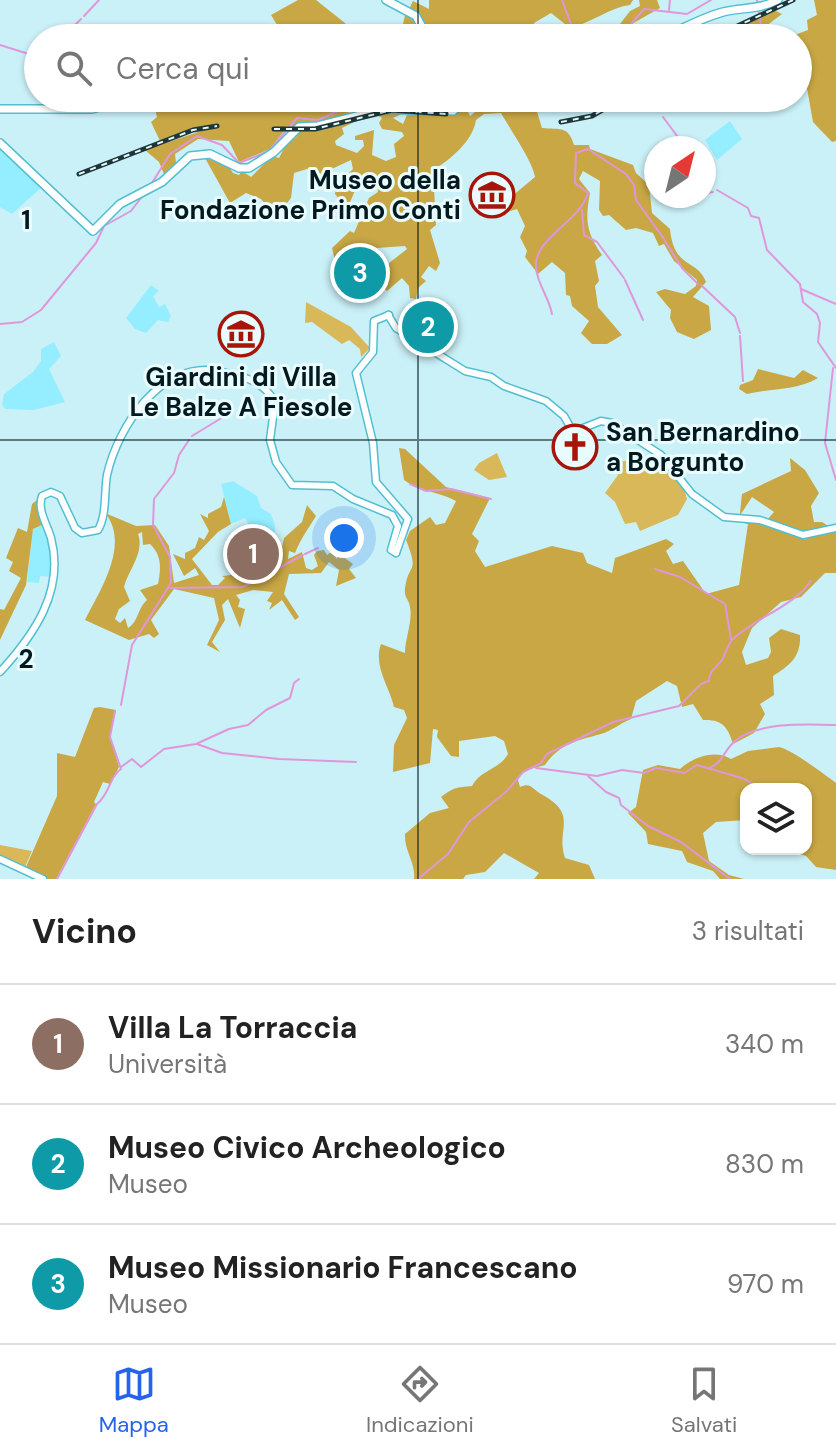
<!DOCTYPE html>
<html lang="it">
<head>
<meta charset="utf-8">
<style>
  :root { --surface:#fff; --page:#f6f6f6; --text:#222; --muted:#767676; --line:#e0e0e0; --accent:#2563eb }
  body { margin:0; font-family:"DM Sans",sans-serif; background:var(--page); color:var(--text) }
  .controls { position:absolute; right:24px; bottom:24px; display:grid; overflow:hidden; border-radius:16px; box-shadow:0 2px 6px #0004 }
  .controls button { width:72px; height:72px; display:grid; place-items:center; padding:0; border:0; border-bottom:2px solid var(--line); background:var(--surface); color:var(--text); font:40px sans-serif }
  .compass { position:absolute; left:644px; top:136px; width:72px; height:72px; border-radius:50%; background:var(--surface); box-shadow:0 2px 6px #0004; rotate:35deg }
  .you { position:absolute; left:344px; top:538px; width:28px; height:28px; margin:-20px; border:6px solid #fff; border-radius:50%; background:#1a73e8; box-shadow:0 0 0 12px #1a73e833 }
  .badge { display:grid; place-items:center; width:52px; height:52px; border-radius:50%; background:var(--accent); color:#fff; font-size:26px; font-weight:700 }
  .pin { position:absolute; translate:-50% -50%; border:4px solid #fff; box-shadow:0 2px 8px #0006 }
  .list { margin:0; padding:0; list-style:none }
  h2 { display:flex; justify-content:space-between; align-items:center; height:104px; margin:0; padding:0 32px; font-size:34px }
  h2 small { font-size:26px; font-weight:400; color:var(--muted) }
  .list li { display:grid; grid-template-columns:52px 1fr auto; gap:24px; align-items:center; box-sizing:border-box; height:120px; padding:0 32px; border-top:2px solid var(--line) }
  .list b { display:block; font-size:30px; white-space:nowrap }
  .list p { margin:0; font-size:26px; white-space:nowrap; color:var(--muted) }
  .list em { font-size:26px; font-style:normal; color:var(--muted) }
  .icon { flex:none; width:44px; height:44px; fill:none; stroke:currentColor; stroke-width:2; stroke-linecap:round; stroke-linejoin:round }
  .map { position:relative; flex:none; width:836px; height:879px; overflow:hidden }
  .search { position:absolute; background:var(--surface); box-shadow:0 2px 6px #0004; left:24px; right:24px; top:24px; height:88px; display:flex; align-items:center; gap:20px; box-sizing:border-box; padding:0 28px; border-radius:44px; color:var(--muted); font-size:30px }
  .sheet { height:464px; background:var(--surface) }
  nav { display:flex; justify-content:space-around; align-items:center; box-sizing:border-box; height:112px; border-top:2px solid var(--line); background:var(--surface); font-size:22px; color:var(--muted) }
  nav a { display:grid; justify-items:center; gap:4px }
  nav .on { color:var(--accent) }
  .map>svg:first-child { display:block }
  .built { fill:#94eeff }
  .green { fill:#d9b85a }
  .forest { fill:#c8a744; fill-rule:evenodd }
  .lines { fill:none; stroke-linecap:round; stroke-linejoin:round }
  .stream { stroke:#e097d9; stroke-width:2 }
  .secondary-casing { stroke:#52bfd1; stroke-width:9 }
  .primary-casing { stroke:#52bfd1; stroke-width:10 }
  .secondary { stroke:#fff; stroke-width:6 }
  .primary { stroke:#fff; stroke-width:7 }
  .rail-casing { stroke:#1d363a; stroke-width:5 }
  .rail { stroke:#e8fbfe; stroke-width:2; stroke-dasharray:6; stroke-linecap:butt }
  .grid { fill:none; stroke:#02191d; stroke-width:2; stroke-opacity:0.55 }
  .labels { text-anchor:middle; stroke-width:6; stroke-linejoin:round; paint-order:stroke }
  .poi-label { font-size:26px; font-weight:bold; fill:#02191d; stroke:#e8fbfe; text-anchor:end }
  .grid-label { font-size:26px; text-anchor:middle; font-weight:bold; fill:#02191d; stroke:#e8fbfe; stroke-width:6; stroke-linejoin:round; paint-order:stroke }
</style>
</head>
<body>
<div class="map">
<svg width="836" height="879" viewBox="0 0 836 879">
  <rect width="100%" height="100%" fill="#cbf1f8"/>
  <g class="built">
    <path d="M 730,121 L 742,139 L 717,160 L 705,140 Z"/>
    <path d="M 0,145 L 43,186 L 12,214 L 0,207 Z"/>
    <path d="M 151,285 L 159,291 L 153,296 L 159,307 L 165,304 L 171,316 L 168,322 L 158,320 L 146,333 L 135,329 L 126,318 Z"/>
    <path d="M 54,342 L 61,356 L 49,369 L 65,402 L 34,410 L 5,409 L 2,404 L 4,394 L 33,372 L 41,361 L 41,349 Z"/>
    <path d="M 233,481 L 257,496 L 261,508 L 271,514 L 275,525 L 275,534 L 265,540 L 265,553 L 247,566 L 236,564 L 237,543 L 246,539 L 248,523 L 245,518 L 231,524 L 221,484 Z"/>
    <path d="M 44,524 L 52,559 L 51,577 L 40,576 L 39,583 L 27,582 L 33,529 Z"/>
  </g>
  <g class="green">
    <path d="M 306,302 L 351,327 L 370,348 L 361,357 L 360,349 L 349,340 L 342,344 L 312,322 L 305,323 Z"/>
    <path d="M 497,453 L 507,477 L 489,480 L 474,470 L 479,463 Z"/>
    <path d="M 655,455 L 684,488 L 687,499 L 678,515 L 640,531 L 636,522 L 625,524 L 615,502 L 605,493 L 618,475 L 621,461 L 645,461 Z"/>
    <path d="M 0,845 L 32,851 L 25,867 L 0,857 Z"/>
  </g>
  <g class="forest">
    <path d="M 298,0 L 316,0 L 360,35 L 379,25 L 411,36 L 414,33 L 403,24 L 406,11 L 414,16 L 424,38 L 290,38 L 296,34 L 291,32 L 284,36 L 271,15 Z"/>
    <path d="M 429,0 L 633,0 L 630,5 C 611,7 591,23 570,28 L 551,13 L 534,23 L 531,38 L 429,38 L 425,22 L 410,7 L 413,1 L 429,9 Z"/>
    <path d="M 639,0 L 657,0 L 660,8 L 623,29 L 620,24 L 630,11 L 640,6 Z"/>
    <path d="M 814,0 L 836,0 L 836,141 L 832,142 L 813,122 L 798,38 L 792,36 L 808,30 L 807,20 L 817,15 Z"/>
    <path d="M 774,10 L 782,14 L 766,26 L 765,38 L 716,38 Z"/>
    <path d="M 274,98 L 437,98 L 437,102 L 423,100 L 422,104 L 388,106 L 382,99 L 323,123 L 274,128 L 284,131 L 270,149 L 239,162 L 229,141 L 198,139 L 175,154 L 176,163 L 164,174 L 159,162 L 145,150 L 216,126 L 192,129 L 160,141 L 151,122 L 157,117 L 155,109 L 195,108 L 209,101 L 260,102 L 254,108 L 257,109 Z"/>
    <path d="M 488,98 L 519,98 L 535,105 L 542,128 C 560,130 568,125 574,145 L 589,145 L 590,149 L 633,165 L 636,173 L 649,185 L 652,213 L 670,229 C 674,270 697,258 706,282 L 693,297 L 709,306 L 711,330 L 694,339 L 677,332 L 670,318 L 671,310 L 656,292 L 665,289 L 685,294 L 696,286 L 697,280 L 674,261 L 664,244 L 659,246 L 653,233 L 636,228 L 626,230 L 609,215 L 603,216 L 599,210 L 600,181 L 583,171 L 579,179 L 590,193 C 585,220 586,232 602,255 L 595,261 L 599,281 L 595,286 L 598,307 L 622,335 L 607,344 L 592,344 L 581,333 L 589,321 L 572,306 L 570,296 L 566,295 L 565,273 L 552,262 L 538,274 L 525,257 L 527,251 L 520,237 L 525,226 L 517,209 L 497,215 L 500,201 L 511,197 L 535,177 C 533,162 510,129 501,113 L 484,114 L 476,120 C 473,141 450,160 433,170 L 436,225 L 430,230 L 440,263 L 436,271 L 429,266 L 421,277 L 426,281 L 418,288 L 416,299 L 410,298 L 409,286 L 402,278 L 387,291 L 370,278 L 407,249 L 405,246 L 363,249 L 348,260 L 351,274 L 339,277 L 332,248 L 350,231 L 354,233 L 369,198 L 378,192 L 378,184 L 357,186 L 347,209 L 335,194 L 336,186 L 353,169 L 351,160 L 321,174 L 307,169 L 294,173 L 291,198 L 276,217 L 261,199 L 246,193 L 230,203 L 205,158 L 227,164 L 233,173 L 239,175 L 242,171 L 251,177 L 272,156 L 279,158 L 290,136 L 294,139 L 297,136 L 295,132 L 365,117 L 342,128 L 344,134 L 335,141 L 336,145 L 357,153 L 364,146 L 363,140 L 355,140 L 355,136 L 374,130 L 372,155 L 386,161 L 396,157 L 394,144 L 404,136 L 402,132 L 382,129 L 379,123 L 382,118 L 376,114 L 406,112 L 393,118 L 403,124 L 407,115 L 447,115 L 465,105 L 470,116 L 479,109 L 478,104 Z"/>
    <path d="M 758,369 L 794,378 L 803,370 L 818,378 C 796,391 772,388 747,394 L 739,389 L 740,385 L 753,380 Z"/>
    <path d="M 399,448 L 405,449 L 446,487 L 490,498 L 472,534 L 479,541 L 475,551 L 485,567 L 552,546 L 583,553 L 587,563 L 612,573 L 615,558 L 666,539 L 674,544 L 666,551 L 673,564 L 683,561 L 706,594 L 739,585 L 748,524 L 739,522 L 742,494 L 791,471 L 790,458 L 805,470 L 819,493 L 811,506 L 814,522 L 822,522 L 836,531 L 836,573 L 825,573 L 801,597 L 781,602 L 752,628 L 742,652 L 746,665 L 768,658 L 771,652 L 769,638 L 781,629 L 800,635 C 801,657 790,665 773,676 L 774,695 L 760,704 L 765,714 L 754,733 L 733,744 C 728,727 722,719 703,720 L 693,704 L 682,707 L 677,686 L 667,681 L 636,701 L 631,719 C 621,723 611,731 601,734 C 579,740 559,744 545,765 L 523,771 L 518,780 L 520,787 C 531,782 532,789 541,794 C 580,815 555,829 565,858 L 589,865 L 595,879 L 534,879 L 539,873 L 504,853 L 485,872 L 466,875 L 463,879 L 414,879 C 416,863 404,851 405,834 L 430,813 L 449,808 L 441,797 C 456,786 456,788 472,786 C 480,770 499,770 508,754 L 504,741 L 495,736 L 459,741 L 459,757 L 451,756 L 437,737 L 438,730 L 433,729 L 430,763 L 393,772 L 394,745 L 407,718 L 404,710 L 394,707 C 389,686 373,666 381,644 L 405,653 C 405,639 413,620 410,607 C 409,599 404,598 405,589 C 408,562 420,575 406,540 L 410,531 L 430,517 L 436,525 L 445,523 L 456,501 C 438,491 420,492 404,480 ZM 752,497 L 774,512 L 767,520 L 739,517 Z"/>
    <path d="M 224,497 L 231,524 L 218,532 L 192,559 L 212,585 L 218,585 L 225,578 L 222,576 L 240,574 L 251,580 L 264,576 L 268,568 L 263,557 L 279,561 L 284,538 L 302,522 L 307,505 L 316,516 C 308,529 301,538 295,553 L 289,551 L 288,559 L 302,552 L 306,568 L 312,570 L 318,566 L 314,555 L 317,551 L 324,550 L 327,555 L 331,552 L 337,559 L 338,553 L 353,564 L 349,569 L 356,578 L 336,586 L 339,570 L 329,562 L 321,573 L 289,574 L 284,594 L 299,617 L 295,620 L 282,600 L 269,610 L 272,603 L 267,601 L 273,592 L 253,590 L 236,595 L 240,600 L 238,607 L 245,609 L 240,628 L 228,599 L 222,605 L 225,620 L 212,642 L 220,652 L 207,645 L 219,620 L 214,598 L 174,589 L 151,620 L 159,634 L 154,638 L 149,634 L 129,640 L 85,620 C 99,592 131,544 105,513 L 136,526 L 155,525 L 169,546 L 174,583 L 199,575 L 195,568 L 184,576 L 173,554 L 185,559 L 185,553 L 195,548 L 199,537 L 204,540 L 209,531 L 200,514 L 208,518 L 208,514 L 221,507 ZM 142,532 L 143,545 L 150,544 C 162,555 161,569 158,584 L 140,590 L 147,600 C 137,609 139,621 128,628 L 125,618 L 120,623 L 115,619 L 119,609 L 130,601 L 124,587 C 128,570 145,553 138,534 Z"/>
    <path d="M 37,500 L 44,524 L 33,529 L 26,585 L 0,640 L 0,609 L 4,610 L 21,578 L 9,571 L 13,562 L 6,558 L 18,528 L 27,532 L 32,504 Z"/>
    <path d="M 100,707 L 116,710 L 110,735 L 119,767 L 110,784 L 103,782 L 94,802 L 96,804 L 56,879 L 47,879 L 26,867 L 57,796 L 57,753 L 75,757 L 94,708 Z"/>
    <path d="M 779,747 C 791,749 824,774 836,783 L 836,870 L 816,867 L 806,856 L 792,851 L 806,849 L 806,789 L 746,789 L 746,820 L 716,822 L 703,833 L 709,861 L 729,875 L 744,879 L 720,879 L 713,871 L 687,862 L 682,851 L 648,844 L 646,832 L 628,813 L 636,807 L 643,770 L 658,765 L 680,769 C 693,757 715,749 731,759 L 748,751 Z"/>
  </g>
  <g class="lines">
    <g class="stream">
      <path d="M 562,0 L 575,35 L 570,38"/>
      <path d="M 757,0 L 763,38"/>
      <path d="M 669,10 L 670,0"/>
      <path d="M 84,16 L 99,0"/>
      <path d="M 62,38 L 81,19"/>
      <path d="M 619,38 L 644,9 L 687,14 L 711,0"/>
      <path d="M 0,45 L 32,55 L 38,53"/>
      <path d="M 409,98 L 440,106 L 454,98"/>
      <path d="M 787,98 L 787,99"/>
      <path d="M 663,117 L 686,148"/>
      <path d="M 152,183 L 170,154 L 197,136 L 222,145 L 239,163 L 269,151 L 297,118 L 318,120 L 367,98"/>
      <path d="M 704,186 L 707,193 L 713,192"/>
      <path d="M 717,190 L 748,208 L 751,216 L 759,218 L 767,250 L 800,284 L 803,302 L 817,314 L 820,323 L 818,342 L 836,368"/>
      <path d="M 582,210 L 584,235 L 597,242 L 624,278"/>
      <path d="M 665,241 L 682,268 L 698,284"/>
      <path d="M 625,280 L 643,320"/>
      <path d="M 701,285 L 735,317 L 740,333"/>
      <path d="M 801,289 L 836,304"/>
      <path d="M 552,314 C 549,297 538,286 536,268 C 533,238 580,222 588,193 L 575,183 L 576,153 L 588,149 L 626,174 L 634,185 L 636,200 L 664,239"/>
      <path d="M 0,324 L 22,322 L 41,310 L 96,243 L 104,226 L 131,211 L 144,194"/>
      <path d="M 740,336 L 743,381"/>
      <path d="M 833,368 L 825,443 L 836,480"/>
      <path d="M 192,436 L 233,411"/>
      <path d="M 410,484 L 426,491 L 451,489 L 491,499"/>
      <path d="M 305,554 L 318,548"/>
      <path d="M 655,569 L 680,577 L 725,604 L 731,639"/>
      <path d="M 170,588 L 243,587 L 303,555"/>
      <path d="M 701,684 L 709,681 C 709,671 716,668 722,660 C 726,653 728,643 734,638 C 756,618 795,605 811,581"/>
      <path d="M 121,705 L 132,645 L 171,583 L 170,557 L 153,525 L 154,499 L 174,473 L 179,455 L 189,440"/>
      <path d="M 197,744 L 222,753 L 279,759 L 356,762"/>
      <path d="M 121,767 L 132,759 L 141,767 L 164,749 L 196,744 L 229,729 L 248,725 L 266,710 L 290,698 L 294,683 L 299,679"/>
      <path d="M 536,768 L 597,776 L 622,770 L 644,773 L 656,768 L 684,773 L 697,765 L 745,779 L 759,789"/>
      <path d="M 709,768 C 722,763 722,755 731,745 C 752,721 808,724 836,725"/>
      <path d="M 588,776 L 606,792 L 619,798 L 621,805 L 648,826 L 681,842 L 730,879"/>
      <path d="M 57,879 L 97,804 C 110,794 109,777 121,769 L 110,737 L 115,711"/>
      <path d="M 418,879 L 448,854 L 469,822 L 507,791 L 523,772 L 541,763 L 547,754 L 613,722 L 679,706 L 700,685"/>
    </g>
    <g class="secondary-casing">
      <g id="secondary">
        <path d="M 388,315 L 396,328 L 465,371 L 491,377 L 504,386 L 546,401 L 564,416 L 573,432 L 601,421 L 612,423 L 661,455 L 692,494 L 724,517 L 760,520 L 803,535 L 836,528"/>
        <path d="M 389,315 L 374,321 L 373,352 L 356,373 L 373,443 L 376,482 L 408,519 L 396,553"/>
        <path d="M 0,672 C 34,635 65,591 51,538 C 47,524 37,510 42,496 L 51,492 L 60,496 L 75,528 L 82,533 L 98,530 C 107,515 104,492 107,475 C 118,426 161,361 217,371 C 241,376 262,379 275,402 L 270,440 L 276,462 L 292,485 L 333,486 L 353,499 L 392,515 L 398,526 L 391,550 L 396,553"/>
        <path d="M 0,859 L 43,879"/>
      </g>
    </g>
    <g class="primary-casing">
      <g id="primary">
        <path d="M 386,0 L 416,16 L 428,38"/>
        <path d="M 663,38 C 683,28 701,18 723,12 C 743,7 759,10 778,0"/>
        <path d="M 0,109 L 92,109 L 133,98 L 159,107 L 189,107 L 209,98 L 230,105 L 269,98"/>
        <path d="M 0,143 L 93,231 L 120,204 L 162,182 L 190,156 L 210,154 L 239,168 L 249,168 L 274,152 L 299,127 L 318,126 L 384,109 L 453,111 L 468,98"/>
      </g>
    </g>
    <use href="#secondary" class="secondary"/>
    <use href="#primary" class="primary"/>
    <g class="rail-casing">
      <g id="rail">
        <path d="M 712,38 L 793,0"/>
        <path d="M 561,122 L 592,116 L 623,98"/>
        <path d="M 274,129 L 315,129 L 392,110 L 446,114"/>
        <path d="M 79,174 L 193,130 L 217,126"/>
      </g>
    </g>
    <use href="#rail" class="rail"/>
  </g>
  <path class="grid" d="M 418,0 L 418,38M 418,98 L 418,879M 0,440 L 836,440"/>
  <defs>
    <g id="museum-ring" transform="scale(2.3)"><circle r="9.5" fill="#e8fbfe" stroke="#a71509" stroke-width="1.5"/><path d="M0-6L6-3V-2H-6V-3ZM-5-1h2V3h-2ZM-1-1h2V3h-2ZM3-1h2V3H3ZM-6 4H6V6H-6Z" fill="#a71509"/></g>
    <g id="church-ring" transform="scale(2.3)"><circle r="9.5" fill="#e8fbfe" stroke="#a71509" stroke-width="1.5"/><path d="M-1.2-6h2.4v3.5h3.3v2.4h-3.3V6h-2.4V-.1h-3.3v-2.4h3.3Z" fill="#a71509"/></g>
  </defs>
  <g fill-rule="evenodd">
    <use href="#museum-ring" x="492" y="195"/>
    <use href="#museum-ring" x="241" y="334"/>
    <use href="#church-ring" x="575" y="447"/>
  </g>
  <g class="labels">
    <g class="poi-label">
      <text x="461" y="189">Museo della<tspan x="461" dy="30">Fondazione Primo Conti</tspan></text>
      <text x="241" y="386" text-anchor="middle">Giardini di Villa<tspan x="241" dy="30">Le Balze A Fiesole</tspan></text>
      <text x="606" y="441" text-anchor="start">San Bernardino<tspan x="606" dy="30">a Borgunto</tspan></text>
    </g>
  </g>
  <g class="grid-label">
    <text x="26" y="229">1</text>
    <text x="26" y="668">2</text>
  </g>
</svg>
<div class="controls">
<button><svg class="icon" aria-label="layers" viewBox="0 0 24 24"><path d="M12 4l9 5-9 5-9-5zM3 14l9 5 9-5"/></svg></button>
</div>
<svg class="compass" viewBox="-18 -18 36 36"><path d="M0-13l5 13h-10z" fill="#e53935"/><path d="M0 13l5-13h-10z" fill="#767676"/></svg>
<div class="you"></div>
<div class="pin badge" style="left:253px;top:554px;background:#8d6e63">1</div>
<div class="pin badge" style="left:428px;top:327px;background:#0f9aa8">2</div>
<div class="pin badge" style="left:360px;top:273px;background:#0f9aa8">3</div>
<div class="search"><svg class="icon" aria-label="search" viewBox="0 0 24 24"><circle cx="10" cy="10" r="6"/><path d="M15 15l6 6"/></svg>Cerca qui</div>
</div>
<section class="sheet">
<h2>Vicino<small>3 risultati</small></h2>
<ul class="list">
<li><span class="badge" style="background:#8d6e63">1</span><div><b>Villa La Torraccia</b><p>Università</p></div><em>340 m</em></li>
<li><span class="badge" style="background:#0f9aa8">2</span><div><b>Museo Civico Archeologico</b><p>Museo</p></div><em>830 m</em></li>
<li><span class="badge" style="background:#0f9aa8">3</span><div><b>Museo Missionario Francescano</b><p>Museo</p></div><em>970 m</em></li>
</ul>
</section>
<nav>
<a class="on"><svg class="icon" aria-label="map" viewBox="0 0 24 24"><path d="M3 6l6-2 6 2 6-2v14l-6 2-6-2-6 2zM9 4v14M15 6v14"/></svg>Mappa</a>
<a><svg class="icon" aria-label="directions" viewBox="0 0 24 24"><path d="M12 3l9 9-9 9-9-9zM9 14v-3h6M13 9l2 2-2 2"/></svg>Indicazioni</a>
<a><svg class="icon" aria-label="saved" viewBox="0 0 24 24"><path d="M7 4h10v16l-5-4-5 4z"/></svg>Salvati</a>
</nav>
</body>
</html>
